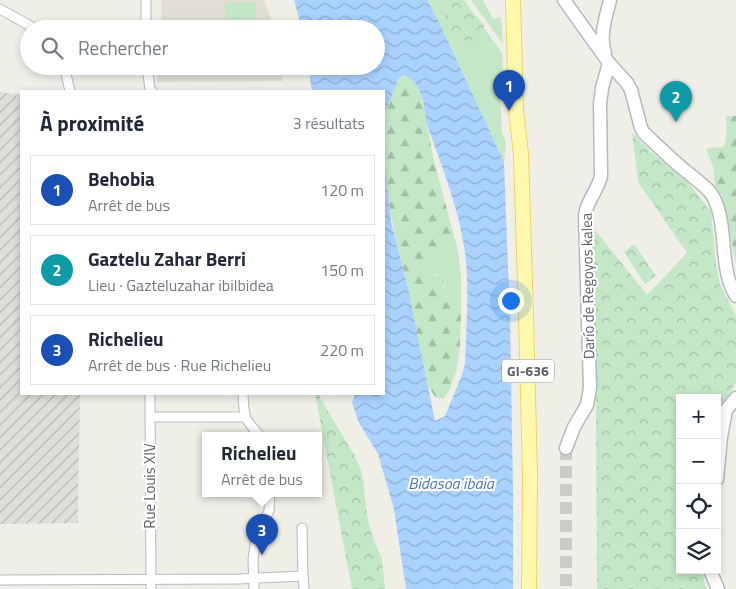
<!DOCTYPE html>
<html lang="fr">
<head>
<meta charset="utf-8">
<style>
  :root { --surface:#fff; --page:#f2f2f3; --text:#1f2937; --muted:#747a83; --line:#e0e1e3; --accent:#e85235 }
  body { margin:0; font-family:"Titillium Web",sans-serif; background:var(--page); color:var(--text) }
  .controls { position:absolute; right:15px; bottom:15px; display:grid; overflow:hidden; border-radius:0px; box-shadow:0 2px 8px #0003 }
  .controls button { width:45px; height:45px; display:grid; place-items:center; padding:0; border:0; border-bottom:1px solid var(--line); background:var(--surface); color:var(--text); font:25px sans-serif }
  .you { position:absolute; left:510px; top:300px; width:18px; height:18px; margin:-12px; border:4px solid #fff; border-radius:50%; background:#1a73e8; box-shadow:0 0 0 8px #1a73e833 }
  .badge { display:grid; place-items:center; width:32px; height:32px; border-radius:50%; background:var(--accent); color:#fff; font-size:16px; font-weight:700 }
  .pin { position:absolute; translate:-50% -41px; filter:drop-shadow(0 1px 2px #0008) }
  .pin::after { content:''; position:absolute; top:26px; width:18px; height:15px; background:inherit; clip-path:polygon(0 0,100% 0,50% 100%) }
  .popup { position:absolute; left:202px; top:432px; width:120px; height:65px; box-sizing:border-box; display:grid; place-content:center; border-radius:0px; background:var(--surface); filter:drop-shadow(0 1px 4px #0005); font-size:16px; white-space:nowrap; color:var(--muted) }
  .popup b { font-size:19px; color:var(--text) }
  .popup::after { content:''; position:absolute; left:50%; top:100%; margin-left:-10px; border:10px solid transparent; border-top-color:var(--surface) }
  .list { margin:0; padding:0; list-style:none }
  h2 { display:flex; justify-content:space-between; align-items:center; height:65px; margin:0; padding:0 20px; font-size:21px }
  h2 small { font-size:16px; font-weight:400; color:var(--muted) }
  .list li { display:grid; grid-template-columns:32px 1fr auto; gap:15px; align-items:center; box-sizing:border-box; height:70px; margin:0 10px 10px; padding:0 10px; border:1px solid var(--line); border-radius:0px }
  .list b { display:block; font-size:19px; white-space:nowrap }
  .list p { margin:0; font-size:16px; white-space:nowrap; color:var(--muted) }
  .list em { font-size:16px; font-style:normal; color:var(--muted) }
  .icon { flex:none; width:28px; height:28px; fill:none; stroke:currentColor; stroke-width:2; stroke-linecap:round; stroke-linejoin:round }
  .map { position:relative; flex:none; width:736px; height:589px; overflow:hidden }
  .search { position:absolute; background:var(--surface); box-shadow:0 2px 8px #0003; left:20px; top:20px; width:365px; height:55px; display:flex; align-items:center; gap:12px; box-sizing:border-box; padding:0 18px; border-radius:28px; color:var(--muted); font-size:19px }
  .panel { position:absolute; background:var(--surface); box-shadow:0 2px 8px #0003; left:20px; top:90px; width:365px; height:305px; border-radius:0px }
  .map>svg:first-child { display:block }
  .industrial { fill:url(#industrial-furrows) }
  .education { fill:#e0ded5 }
  .green { fill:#c4e7c7 }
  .forest { fill:url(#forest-firs) }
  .park { fill:url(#park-crowns) }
  .water { fill:url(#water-waves) }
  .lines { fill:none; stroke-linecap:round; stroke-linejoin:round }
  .secondary-tunnel { stroke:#ccccc7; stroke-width:12; stroke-dasharray:12 6; stroke-linecap:butt }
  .street-casing { stroke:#b7b9bd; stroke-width:11 }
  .secondary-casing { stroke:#b5b9be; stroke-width:15 }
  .primary-casing { stroke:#f1d460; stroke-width:16 }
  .street { stroke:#fff; stroke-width:9 }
  .secondary { stroke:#fff; stroke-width:12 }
  .primary { stroke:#fef8ae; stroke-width:14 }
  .labels { text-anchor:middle; stroke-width:4.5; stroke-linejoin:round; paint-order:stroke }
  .shield { fill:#fff; stroke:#8e9195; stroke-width:1 }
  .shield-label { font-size:14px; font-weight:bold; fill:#5e6267 }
  .street-label { font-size:15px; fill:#5e6267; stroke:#fff }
  .water-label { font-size:16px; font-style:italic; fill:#4776bb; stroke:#fff }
</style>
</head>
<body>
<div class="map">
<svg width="736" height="589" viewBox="0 0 736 589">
  <defs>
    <pattern id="industrial-furrows" width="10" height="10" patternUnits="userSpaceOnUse" patternTransform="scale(1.25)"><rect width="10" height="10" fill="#dfded9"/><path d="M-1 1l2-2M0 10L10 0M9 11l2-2" fill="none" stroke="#b8b7b4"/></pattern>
    <pattern id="forest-firs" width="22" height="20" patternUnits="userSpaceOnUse" patternTransform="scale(1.25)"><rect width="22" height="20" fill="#c4e7c7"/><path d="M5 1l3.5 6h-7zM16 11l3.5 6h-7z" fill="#a2bfa5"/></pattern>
    <pattern id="park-crowns" width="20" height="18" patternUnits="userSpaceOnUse" patternTransform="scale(1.25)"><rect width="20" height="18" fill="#c4e7c7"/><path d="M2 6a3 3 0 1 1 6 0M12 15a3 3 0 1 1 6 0" fill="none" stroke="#a2bfa5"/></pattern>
    <pattern id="water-waves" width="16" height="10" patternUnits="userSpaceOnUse" patternTransform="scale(1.25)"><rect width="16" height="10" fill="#a9d2fe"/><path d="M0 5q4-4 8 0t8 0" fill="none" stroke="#8daed1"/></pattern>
  </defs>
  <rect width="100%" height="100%" fill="#f0efe7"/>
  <path class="industrial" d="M 0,92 L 21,95 L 21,394 L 80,394 L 78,523 L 0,524 Z"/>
  <g class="education">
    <path d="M 161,0 L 264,0 L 275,29 L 158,29 L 158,23 L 162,23 Z"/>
    <path d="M 157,66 L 281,66 L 283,81 L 157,82 Z"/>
  </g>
  <g class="green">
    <path d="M 427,0 L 464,0 L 502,53 L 504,82 L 500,89 L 502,132 L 506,142 L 504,162 L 439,22 Z"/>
    <path d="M 471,0 L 483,0 L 493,19 L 501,17 L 503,44 Z"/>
    <rect x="225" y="2" width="31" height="20"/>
    <path d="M 165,66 L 188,66 L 188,74 L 165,73 Z"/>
    <path d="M 458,251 L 461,276 L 461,313 L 443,291 L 445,282 L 437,274 L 430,275 L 426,274 L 422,265 L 424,259 L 441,252 Z"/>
  </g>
  <g class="forest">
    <path d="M 403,75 L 411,78 L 421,93 L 434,161 L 458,251 L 441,252 L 425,259 L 422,265 L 426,274 C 432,276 438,275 444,277 L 443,291 L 461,313 L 460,349 L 456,371 L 449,391 L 443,399 L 435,397 L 428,386 C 421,354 415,321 408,289 C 396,236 361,118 403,75 Z"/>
    <path d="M 726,116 L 736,116 L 736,265 L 730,233 L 723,212 L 722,195 L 716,193 L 713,166 L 706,150 L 708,148 L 724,147 L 727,131 Z"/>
  </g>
  <g class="park">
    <path d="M 455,1 L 462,2 L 484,25 L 484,31 L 478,40 C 458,44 446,32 445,13 Z"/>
    <path d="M 632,132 L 649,150 L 688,182 L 711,212 L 716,263 L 720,285 L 736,315 L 736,382 L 717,416 L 717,398 L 680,398 L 680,570 L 702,570 L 706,589 L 597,589 L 596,396 L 592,226 L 647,295 L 687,253 L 638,182 Z"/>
    <path d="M 634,244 L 656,276 L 645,284 L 624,252 Z"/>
    <path d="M 315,394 L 319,394 L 320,398 L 355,456 L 362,473 L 368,520 L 372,535 L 382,559 L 385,589 L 352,589 Z"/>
  </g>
  <path class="water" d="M 294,0 L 427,0 L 439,22 L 504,162 L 510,317 L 513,494 L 513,589 L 406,589 L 394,509 L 378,454 L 358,421 L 352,402 L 355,394 L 384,394 L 384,159 L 391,221 L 408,288 L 435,421 L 445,416 L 462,375 L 465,364 C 466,330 469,296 466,262 C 462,216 443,170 428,127 C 424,116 425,104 421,94 C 417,85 412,78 403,75 L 398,80 L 384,115 L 384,91 L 312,91 L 308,66 L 376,66 L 376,29 L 302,29 Z"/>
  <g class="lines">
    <path class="secondary-tunnel" d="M 566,448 L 566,589"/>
    <g class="street-casing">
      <g id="street">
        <path d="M 0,9 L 36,29"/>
        <path d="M 146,29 L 146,0"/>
        <path d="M 64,66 L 70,91"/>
        <path d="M 147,66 L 150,90 L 152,91"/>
        <path d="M 150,394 L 151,589"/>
        <path d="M 243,394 C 244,419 244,418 260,436"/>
        <path d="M 150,417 L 244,417"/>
        <path d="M 302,528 L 303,576"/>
        <path d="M 0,580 L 239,579 L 303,576 L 304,589"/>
        <path d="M 254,589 L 253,560 L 255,545 L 261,526 L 269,511 L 270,494"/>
      </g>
    </g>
    <g class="secondary-casing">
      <g id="secondary">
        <path d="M 564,0 L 609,63 L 627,83 L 631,90 L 641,128 L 644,133 C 658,146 672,160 687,172 C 694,178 704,185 710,192 C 730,219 717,266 736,296"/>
        <path d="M 605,53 C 599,36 606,17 610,0"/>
        <path d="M 566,448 L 574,427 L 587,405 L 590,388 L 585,215 C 587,200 598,190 601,176 L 600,104 L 602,88 L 609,63"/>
        <path d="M 717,479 L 721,437 L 726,410 L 736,398"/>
        <path d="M 711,570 L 712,575 L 718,589"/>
      </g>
    </g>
    <g class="primary-casing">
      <path id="primary" d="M 513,0 L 516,110 L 521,154 L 526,315 L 530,475 L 529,589"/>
    </g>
    <use href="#street" class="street"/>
    <use href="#secondary" class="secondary"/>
    <use href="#primary" class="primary"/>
  </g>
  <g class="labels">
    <rect class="shield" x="502" y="359.5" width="52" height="23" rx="4"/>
    <g class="shield-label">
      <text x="528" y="376">GI-636</text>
    </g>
    <g class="street-label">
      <text transform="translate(588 286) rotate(-91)" y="5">Darío de Regoyos kalea</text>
      <text transform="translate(150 486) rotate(-90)" y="5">Rue Louis XIV</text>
    </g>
    <g class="water-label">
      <text x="451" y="489">Bidasoa ibaia</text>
    </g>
  </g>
</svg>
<div class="controls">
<button>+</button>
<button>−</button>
<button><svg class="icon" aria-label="locate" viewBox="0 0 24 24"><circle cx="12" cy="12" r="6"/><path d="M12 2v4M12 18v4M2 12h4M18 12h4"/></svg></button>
<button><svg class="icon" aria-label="layers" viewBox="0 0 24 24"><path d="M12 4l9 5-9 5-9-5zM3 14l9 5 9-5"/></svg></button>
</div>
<div class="you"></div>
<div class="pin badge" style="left:509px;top:111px;background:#1a4fb4">1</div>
<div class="pin badge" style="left:676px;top:122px;background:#0f9aa8">2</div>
<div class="pin badge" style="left:262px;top:555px;background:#1a4fb4">3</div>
<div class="popup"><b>Richelieu</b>Arrêt de bus</div>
<div class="search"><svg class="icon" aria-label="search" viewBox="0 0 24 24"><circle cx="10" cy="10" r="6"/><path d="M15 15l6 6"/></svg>Rechercher</div>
<section class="panel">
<h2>À proximité<small>3 résultats</small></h2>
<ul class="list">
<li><span class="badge" style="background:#1a4fb4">1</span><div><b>Behobia</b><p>Arrêt de bus</p></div><em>120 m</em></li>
<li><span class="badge" style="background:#0f9aa8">2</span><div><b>Gaztelu Zahar Berri</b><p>Lieu · Gazteluzahar ibilbidea</p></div><em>150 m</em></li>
<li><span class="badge" style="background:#1a4fb4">3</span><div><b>Richelieu</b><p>Arrêt de bus · Rue Richelieu</p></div><em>220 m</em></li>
</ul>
</section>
</div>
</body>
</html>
